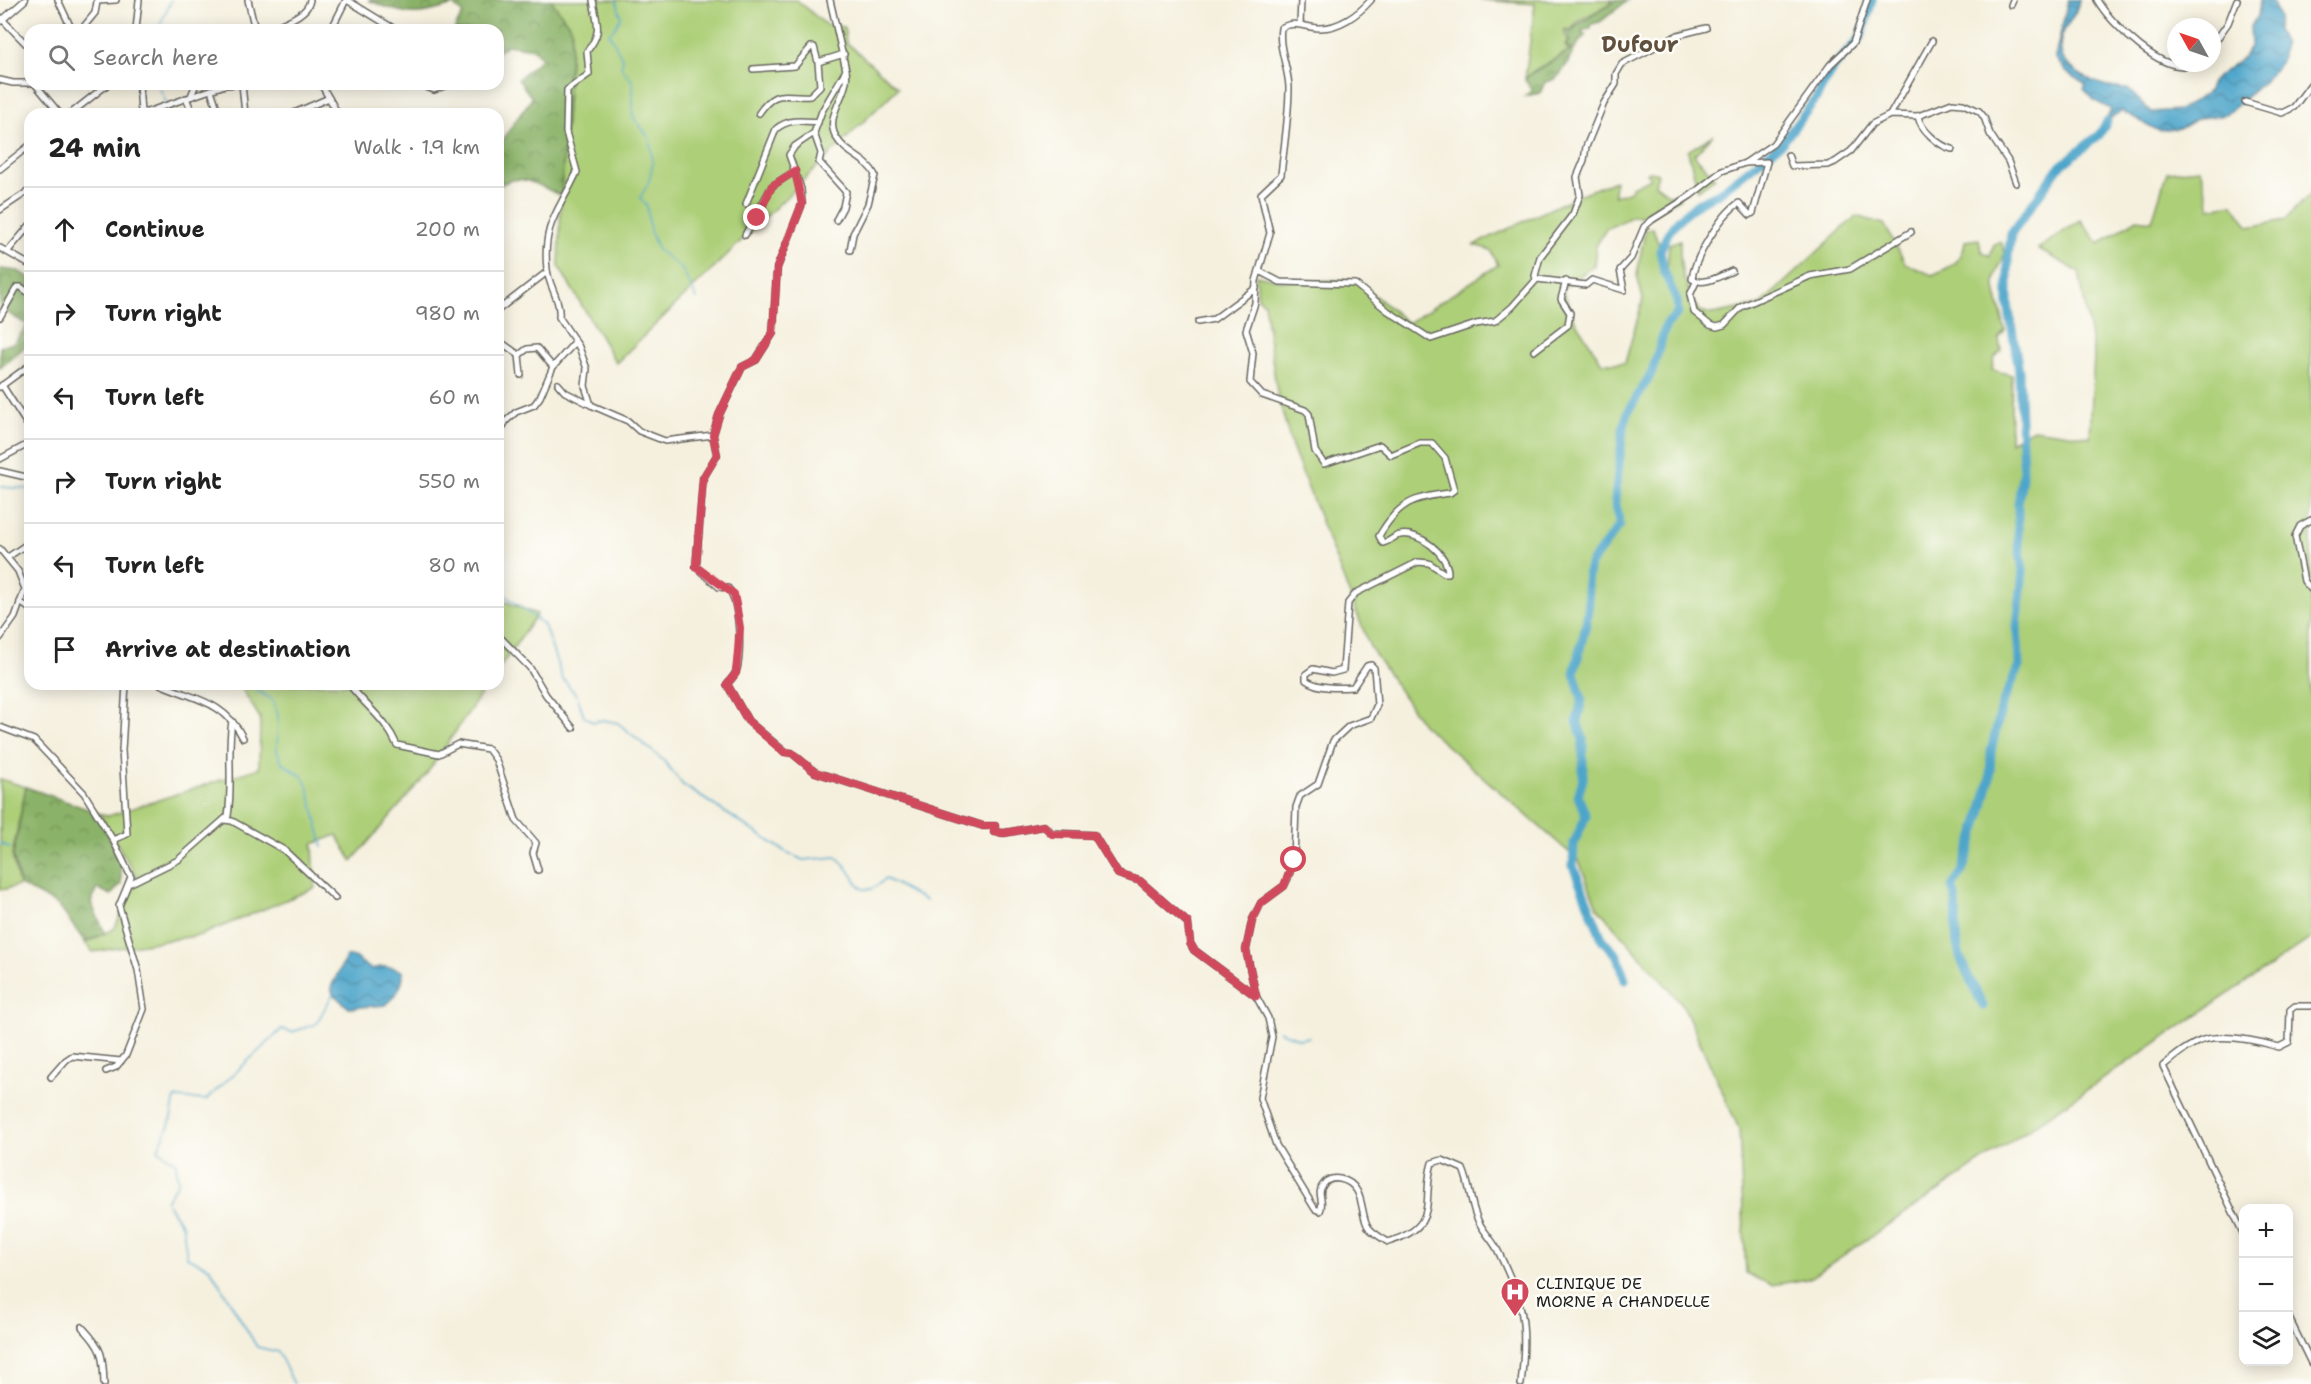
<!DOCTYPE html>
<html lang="en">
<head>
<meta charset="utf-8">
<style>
  :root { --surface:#fff; --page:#f6f6f6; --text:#222; --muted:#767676; --line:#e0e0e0 }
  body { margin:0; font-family:"Shantell Sans",sans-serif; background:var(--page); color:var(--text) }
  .controls { position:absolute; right:18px; bottom:18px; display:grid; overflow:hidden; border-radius:12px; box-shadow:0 3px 15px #0003 }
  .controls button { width:54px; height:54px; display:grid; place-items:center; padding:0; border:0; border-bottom:2px solid var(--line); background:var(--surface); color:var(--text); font:30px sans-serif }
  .compass { position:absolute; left:2167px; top:18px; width:54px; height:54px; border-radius:50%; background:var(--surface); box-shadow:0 3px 15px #0003; rotate:310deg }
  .stop { position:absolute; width:18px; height:18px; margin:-14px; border:4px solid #d1495b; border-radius:50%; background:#fff }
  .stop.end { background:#d1495b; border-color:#fff; box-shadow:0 2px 6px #0008 }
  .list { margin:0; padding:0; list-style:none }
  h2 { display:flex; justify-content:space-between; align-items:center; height:78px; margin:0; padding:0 24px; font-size:26px }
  h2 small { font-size:20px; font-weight:400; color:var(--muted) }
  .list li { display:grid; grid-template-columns:39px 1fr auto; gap:18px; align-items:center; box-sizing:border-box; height:84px; padding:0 24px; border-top:2px solid var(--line) }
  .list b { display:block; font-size:22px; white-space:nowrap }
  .list em { font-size:20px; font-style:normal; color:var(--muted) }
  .icon { flex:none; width:33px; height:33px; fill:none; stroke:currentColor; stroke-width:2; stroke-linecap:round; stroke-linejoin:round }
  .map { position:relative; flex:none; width:2311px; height:1384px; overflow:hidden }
  .search { position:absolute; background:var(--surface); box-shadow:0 3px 15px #0003; left:24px; top:24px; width:480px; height:66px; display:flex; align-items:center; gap:15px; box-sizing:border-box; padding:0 21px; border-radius:18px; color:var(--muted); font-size:22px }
  .panel { position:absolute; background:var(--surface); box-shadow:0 3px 15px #0003; left:24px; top:108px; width:480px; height:582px; border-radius:18px }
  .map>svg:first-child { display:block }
  .green { fill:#adcf78; stroke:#64764a; stroke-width:1.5 }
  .forest { fill:url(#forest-crowns); stroke:#536742; stroke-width:1.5 }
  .water { fill:url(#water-waves); stroke:#346073; stroke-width:1.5 }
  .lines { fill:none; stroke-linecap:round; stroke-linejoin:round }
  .stream { stroke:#4da5ca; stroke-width:1.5 }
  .river { stroke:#4da5ca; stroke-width:9 }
  .street-casing { stroke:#686660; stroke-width:8 }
  .street { stroke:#fff; stroke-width:5 }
  .route { stroke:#d1495b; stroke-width:8 }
  .labels { text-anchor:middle; stroke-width:5; stroke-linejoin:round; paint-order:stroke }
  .poi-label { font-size:16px; fill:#1c1c1c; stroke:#fdfcf7; text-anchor:start }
  .district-label { font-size:22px; font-weight:bold; fill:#60503e; stroke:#fdfcf7 }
</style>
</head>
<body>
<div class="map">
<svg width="2311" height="1384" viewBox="0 0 2311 1384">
  <defs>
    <pattern id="forest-crowns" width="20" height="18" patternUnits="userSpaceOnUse" patternTransform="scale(1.5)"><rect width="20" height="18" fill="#8ab268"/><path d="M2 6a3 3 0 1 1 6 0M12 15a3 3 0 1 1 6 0" fill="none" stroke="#709055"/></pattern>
    <pattern id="water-waves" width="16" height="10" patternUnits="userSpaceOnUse" patternTransform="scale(1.5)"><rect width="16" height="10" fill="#4da5ca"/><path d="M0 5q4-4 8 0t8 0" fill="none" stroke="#3f86a3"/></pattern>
  </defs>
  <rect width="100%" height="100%" fill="#fdfcf7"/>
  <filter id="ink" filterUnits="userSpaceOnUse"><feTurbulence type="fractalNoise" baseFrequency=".0167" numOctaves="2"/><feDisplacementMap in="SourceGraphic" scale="12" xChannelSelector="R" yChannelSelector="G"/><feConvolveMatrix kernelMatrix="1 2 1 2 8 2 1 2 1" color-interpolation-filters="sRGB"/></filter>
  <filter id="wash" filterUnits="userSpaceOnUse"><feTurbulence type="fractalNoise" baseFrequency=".008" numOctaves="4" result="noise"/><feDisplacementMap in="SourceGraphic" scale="24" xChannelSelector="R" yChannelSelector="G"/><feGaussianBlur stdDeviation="1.35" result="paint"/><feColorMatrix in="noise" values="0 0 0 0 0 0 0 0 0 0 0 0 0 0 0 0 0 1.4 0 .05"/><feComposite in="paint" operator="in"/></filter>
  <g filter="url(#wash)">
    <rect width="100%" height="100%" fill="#f5f0de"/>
    <g class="green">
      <path d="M 551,0 L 797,0 L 826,25 L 844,27 L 846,42 L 898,88 L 616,363 L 559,267 L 561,196 L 572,29 Z"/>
      <path d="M 1481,0 L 1613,0 C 1601,12 1579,16 1571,30 L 1565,29 L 1564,32 L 1568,40 L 1565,46 L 1569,51 L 1533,71 L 1525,79 L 1535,4 Z"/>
      <path d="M 1713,135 L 1694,155 L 1715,178 L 1698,190 L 1688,151 Z"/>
      <path d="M 2200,169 L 2210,208 L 2233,204 L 2249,227 L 2285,220 L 2311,193 L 2311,938 L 1808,1279 L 1772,1285 L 1746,1274 L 1739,1129 L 1683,1005 L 1597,907 L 1579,861 L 1422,724 L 1370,647 L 1292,447 L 1277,393 L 1264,303 L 1258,298 L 1256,275 L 1283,281 L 1356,280 L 1408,323 L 1498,265 L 1491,250 L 1474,245 L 1586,192 L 1615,181 L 1614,196 L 1631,191 L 1632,187 L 1650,178 L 1647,173 L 1651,172 L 1658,174 L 1655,184 L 1668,194 L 1680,198 L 1648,216 L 1633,216 L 1606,229 L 1596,246 L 1594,265 L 1563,289 L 1574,319 L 1602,363 L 1625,363 L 1643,299 L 1637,275 L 1645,230 L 1653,228 L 1667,269 L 1669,244 L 1680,240 C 1679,271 1684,284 1699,311 L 1712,314 L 1760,305 L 1856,216 L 1884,224 L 1906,264 L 1932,275 C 1951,267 1963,262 1965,241 L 1979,239 L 1981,251 L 1990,256 L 1994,244 L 2001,241 C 2010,263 1994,264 1995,285 C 1995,295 2003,317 2005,331 L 1999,338 L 2001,351 L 1994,358 L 1992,370 L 2012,375 L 2010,442 L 2033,429 L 2090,437 L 2094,355 L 2079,272 L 2038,249 L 2081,220 L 2099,244 L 2137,219 L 2152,221 L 2167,172 Z"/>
      <path d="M 498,599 L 537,614 L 498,670 Z"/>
      <path d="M 239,684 L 488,684 L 425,776 L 352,861 L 337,835 L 313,844 L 315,888 L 201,935 L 93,952 L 85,943 L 114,929 L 138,879 L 99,813 L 108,816 L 259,768 L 260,718 Z"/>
      <path d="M 0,779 L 26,787 L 12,855 L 19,886 L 0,890 Z"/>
    </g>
    <g class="forest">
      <path d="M 368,0 L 551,0 L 572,29 L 561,196 C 542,187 520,171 501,185 C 488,146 512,128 532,98 L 518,79 L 542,58 L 533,49 L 507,45 L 498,52 L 498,30 L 454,30 L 463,13 L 453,5 C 416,18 404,15 368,0 Z"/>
      <path d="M 1616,0 L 1628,0 L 1600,22 L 1592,24 L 1590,29 L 1583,30 L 1582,33 L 1586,35 C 1570,46 1568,80 1545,82 L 1540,93 L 1525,96 L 1532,90 L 1525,80 L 1530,74 L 1572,50 L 1566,46 L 1570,40 L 1566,31 L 1572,31 C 1576,23 1605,9 1616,0 Z"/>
      <path d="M 0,269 L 18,271 L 30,278 L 30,342 L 0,368 L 0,347 L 14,343 L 28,325 L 0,308 Z"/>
      <path d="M 26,787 L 96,812 L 121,860 L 121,884 L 111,895 L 97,888 L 91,903 L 105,933 L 85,942 L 58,905 L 20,885 L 13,855 Z"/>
    </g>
    <g class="water">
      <path d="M 2068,0 L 2079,0 C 2078,15 2064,25 2061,39 C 2054,71 2104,89 2128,89 L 2151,112 L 2179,110 L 2196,101 L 2209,90 L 2213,80 L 2242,58 L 2251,45 L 2250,26 L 2258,16 L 2260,0 L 2272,0 L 2279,17 L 2277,30 L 2284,44 L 2281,62 L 2263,82 L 2231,111 L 2221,116 L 2198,118 L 2181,128 L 2159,131 L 2122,111 L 2113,116 L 2102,131 L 2111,109 L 2095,101 L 2084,89 L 2086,85 L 2066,72 L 2055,57 Z"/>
      <path d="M 346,957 L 354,957 L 371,969 C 383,966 392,965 403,972 C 403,987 397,994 386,1005 L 349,1008 L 333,994 L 331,987 Z"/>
    </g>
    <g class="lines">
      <g class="stream">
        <path d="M 616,0 L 621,17 L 615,28 L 609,33 L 623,60 L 621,67 L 633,82 L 633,116 L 649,138 L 653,162 L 648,184 L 640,198 L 647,206 L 650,231 L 658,250 L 682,269 L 697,299"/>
        <path d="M 158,30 L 171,0"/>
        <path d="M 158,84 L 166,102"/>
        <path d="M 168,107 L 172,114"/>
        <path d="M 0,487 L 30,489"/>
        <path d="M 498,590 L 544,625 L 562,678 L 577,696 L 584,716 L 593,722 L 603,720 L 618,723 L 663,760 L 683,785 L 786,852 L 803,860 L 836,857 C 853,869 852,881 863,889 L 872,889 L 886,879 L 926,901"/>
        <path d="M 252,684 L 256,690 L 273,700 L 278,715 L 277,751 L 282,763 L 302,776 L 308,787 L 323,847"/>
        <path d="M 0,843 L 10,848"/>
        <path d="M 1279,1031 L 1300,1039 L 1309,1037"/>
        <path d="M 294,1384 L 278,1352 L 257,1347 L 210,1268 L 187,1257 L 183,1227 L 166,1201 L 178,1182 L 176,1163 L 158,1149 L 170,1123 L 175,1098 L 206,1100 L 282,1029 L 292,1032 L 316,1024 L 333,994"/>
      </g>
      <g class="river">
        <path d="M 1625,980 L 1618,956 L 1603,941 L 1573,866 L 1574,843 L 1586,816 L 1578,796 L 1583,779 L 1583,739 L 1577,721 L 1582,699 L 1574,673 L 1586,625 L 1589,602 L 1587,582 L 1590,564 L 1620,525 L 1615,500 L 1623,430 L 1628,412 L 1652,372 L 1666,325 L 1678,313 L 1677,301 L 1664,271 L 1660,251 L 1668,233 L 1680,218 L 1700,202 L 1719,193 L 1782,143 L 1815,100 L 1832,69 L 1861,37 L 1872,0"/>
        <path d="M 1983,1006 C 1974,985 1961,967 1957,944 C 1954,925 1960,904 1952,887 L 1962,872 L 1979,821 L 1990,778 L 1991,751 L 2002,705 L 2019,666 L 2017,626 L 2023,571 L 2018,539 L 2018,504 L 2023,470 L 2019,371 L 2008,304 L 2008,257 L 2011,234 L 2058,168 L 2099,135 L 2107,122"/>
      </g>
    </g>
  </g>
  <g filter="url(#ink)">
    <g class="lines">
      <g class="street-casing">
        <g id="street">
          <path d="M 58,0 L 72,30"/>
          <path d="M 248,0 L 255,30"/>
          <path d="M 347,0 L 396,30"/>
          <path d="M 593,0 C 596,23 604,30 587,51 L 589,74 L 567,90 L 566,132 L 577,172 C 560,210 542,223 547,269 C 548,285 561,300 559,317 L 579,347 L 587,369 L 585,386 L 591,405 L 628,421 L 639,431 L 665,441 L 713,435"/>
          <path d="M 830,0 L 846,70 L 822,111 L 814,133 L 795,146 L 789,155 L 801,189 L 802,204 L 777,268 L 773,333 L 756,360 L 742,367 L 719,415 L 713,435 L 717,455 L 703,478 L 696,567 L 719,587 L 728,588 C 740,602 742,654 736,672 C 734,676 730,681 727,684 L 748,721 L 785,752 L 792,753 L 815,772 L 983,826 L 995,826 L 994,832 L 1004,833 L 1044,826 L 1052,833 L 1094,835 L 1118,874 L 1140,881 L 1188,923 L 1190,943 L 1194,950 L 1256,996"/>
          <path d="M 1371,0 C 1358,15 1338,29 1318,28 C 1303,27 1295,20 1281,28 C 1278,48 1288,66 1289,87 C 1289,116 1284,146 1281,175 L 1261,194 L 1270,233 L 1256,281 L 1255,303 L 1246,330 L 1253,353 L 1250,382 L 1262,395 L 1305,410 L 1309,414 L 1315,451 L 1324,464 L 1380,445 L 1391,455 L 1420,443 L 1432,443 L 1445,458 L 1454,490 L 1450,493 C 1412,498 1399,502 1379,536 L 1383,543 C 1389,542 1394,536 1400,535 C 1419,531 1448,554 1448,573 L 1444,573 L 1429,563 L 1418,562 L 1356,593 L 1348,603 L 1343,670 L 1332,673 L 1313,669 L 1306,674 L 1306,680 C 1318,689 1339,688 1353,687 L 1367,666 L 1371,665 L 1374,668 L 1377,705 L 1371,718 L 1349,726 L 1333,741 L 1318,784 L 1300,796 L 1296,807 L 1294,860 L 1288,878 L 1284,886 L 1261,903 L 1252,921 L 1246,950 L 1256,996 L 1268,1018 L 1272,1037 L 1260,1098 L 1276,1145 L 1315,1209 L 1320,1211 C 1325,1202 1316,1193 1323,1185 C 1327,1179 1334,1178 1340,1179 C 1367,1184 1359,1217 1369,1228 C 1374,1234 1382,1238 1388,1242 C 1442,1226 1421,1200 1432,1163 L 1442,1160 L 1463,1169 C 1470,1185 1470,1202 1477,1218 C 1481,1229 1491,1238 1497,1249 C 1524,1303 1528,1324 1521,1384"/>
          <path d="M 2097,0 C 2110,23 2166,79 2194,63"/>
          <path d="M 97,1 L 116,0"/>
          <path d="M 2011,5 L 2013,0"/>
          <path d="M 0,17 L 30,48"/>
          <path d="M 1,21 L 25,0"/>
          <path d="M 1300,24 L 1301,0"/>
          <path d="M 81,30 L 95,13 L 97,2"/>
          <path d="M 136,30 L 139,0"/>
          <path d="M 268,30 C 281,23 308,16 310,0"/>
          <path d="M 331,30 L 346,0"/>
          <path d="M 2212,46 L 2228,23 L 2237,0"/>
          <path d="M 753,69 L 795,66 L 811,47 L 814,47 L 818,62"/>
          <path d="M 846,70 C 851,93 823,115 836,137 C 846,155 866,157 875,175 L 868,204 L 853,234 L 850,250"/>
          <path d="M 0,80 L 13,83 L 30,83"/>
          <path d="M 35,84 L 60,114"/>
          <path d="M 139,84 L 141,112 L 147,112 L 225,85 L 238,84"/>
          <path d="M 242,84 L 245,114"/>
          <path d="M 321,84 L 338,114"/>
          <path d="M 419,84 L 434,90 L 449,84"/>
          <path d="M 211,90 L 219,114"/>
          <path d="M 191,96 L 196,84"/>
          <path d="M 186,98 L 193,114"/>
          <path d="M 2245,102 L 2282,113 L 2294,107 L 2311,84"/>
          <path d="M 759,113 C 777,87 784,98 810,96 L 820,86 L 818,62 L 844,54"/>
          <path d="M 70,114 L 108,84"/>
          <path d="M 292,114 L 329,98"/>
          <path d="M 1890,115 L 1932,41"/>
          <path d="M 1918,116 C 1920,129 1939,146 1952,149"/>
          <path d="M 814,133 L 821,153 L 819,162 L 846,192 L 843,207 L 836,220"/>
          <path d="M 1788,155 L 1792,166 L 1828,165 L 1835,162 L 1851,151 L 1872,124 L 1890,115 L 1918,116 L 1952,103 L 1963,104 L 1979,111 L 1984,117 L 1990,134 L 2008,161 L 2016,183"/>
          <path d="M 1745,163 L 1773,144 L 1830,65 L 1853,43 L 1867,0"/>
          <path d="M 0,169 L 30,145"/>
          <path d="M 746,204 L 776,129 C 789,118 803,121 818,122"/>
          <path d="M 0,210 L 30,190"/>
          <path d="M 745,235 L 772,186 L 795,171"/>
          <path d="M 0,248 L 30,265"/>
          <path d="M 8,251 L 30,225"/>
          <path d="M 1259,271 L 1280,282 L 1355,284 L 1388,311 L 1431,339 L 1476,324 L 1495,321 L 1512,307 L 1537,279 L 1535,276 L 1540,257 L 1573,214 L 1580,195 L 1577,177 L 1584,160 L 1586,147 L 1604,103 L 1616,84 L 1616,74 L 1622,64 L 1678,35 L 1706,28"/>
          <path d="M 1537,279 L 1586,285 L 1592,280 L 1624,290 L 1620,270 L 1631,258 L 1644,227 L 1652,220 L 1690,196 L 1722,171 L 1745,163 L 1767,162 L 1753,213 L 1750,215 L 1739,203 C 1721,214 1694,259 1692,279 C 1704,286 1720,276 1732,271"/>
          <path d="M 1696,282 L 1690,295 L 1694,312 L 1710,325 L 1717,327 L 1724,325 L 1741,307 L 1810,276 L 1850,269 L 1911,232"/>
          <path d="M 498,310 L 547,272"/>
          <path d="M 0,317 L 17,287 L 21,287 L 30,294"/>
          <path d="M 1198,322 L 1214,319 L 1256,288"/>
          <path d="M 498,340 L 519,355"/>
          <path d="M 1534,351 L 1568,325 L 1570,313 L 1561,299 L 1566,281"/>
          <path d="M 519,355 L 527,349 L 537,348 L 553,367"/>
          <path d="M 519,355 L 521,375"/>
          <path d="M 558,384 L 565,392 L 591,405"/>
          <path d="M 2,385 L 30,429"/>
          <path d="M 0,387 L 30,365"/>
          <path d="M 498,435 L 506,421 L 516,412 L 534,405 L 540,397 L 553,367 L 575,342"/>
          <path d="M 0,459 L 30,443"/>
          <path d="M 0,471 L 30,478"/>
          <path d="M 2311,520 L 2300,526 L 2295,536 L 2304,581 L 2311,589"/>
          <path d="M 0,549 L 18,571 L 25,589 L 15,617 L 0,638"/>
          <path d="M 8,557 L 30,542"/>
          <path d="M 20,602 L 30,609"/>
          <path d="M 498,635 L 530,668 L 546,695 L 573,728"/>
          <path d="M 160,684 C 193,699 225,701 243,738"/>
          <path d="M 349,684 C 366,707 385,718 397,745 L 439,754 L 458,744 L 488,749 L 496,760 L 516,820 L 536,843 L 533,853 L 538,870"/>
          <path d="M 0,727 L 34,740 L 84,793 L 113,840 L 131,877 L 119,906 L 138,970 L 144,1009 L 126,1055 L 116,1067 L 106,1071"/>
          <path d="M 224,820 L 232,821 L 284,850 L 335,898"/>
          <path d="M 113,840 L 127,834 L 122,750 L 126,684"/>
          <path d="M 131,883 L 178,860 L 228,816 C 233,784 227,753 232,721"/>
          <path d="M 51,1077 L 66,1060 L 72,1056 L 121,1061"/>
          <path d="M 2244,1235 L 2163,1066 C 2175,1056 2188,1045 2203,1040 C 2225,1034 2258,1041 2279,1047 L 2289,1042 L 2290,1010 L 2295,1006 L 2311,1006"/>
          <path d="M 2288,1316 L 2311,1363"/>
          <path d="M 82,1327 C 103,1349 103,1355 104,1384"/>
        </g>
      </g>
      <use href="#street" class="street"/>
    </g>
  </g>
  <g class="lines" filter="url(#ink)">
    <path class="route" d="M 757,218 L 772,186 L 795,171 L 802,204 L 777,268 L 773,333 L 756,360 L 742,367 L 719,415 L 713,435 L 717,455 L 703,478 L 696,567 L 734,594 L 740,628 L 736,673 L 727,684 L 748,721 L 784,752 L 792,753 L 815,772 L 983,826 L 995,826 L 994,832 L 1004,833 L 1044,826 L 1052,834 L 1094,835 L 1118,874 L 1140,881 L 1188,923 L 1190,943 L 1194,950 L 1256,996 L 1246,950 L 1252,921 L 1261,903 L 1284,886 L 1294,860"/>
  </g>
  <defs>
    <g id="hospital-pin" transform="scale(1.5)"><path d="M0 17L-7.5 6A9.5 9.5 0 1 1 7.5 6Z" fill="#d1495b" stroke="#fdfcf7"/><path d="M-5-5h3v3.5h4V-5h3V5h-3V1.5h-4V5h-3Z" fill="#fff"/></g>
  </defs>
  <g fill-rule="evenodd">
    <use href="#hospital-pin" x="1515" y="1292"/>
  </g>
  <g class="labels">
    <g class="poi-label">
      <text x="1536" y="1289">CLINIQUE DE<tspan x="1536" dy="18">MORNE A CHANDELLE</tspan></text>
    </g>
    <g class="district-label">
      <text x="1640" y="52">Dufour</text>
    </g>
  </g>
</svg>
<div class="controls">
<button>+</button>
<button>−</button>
<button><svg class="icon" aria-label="layers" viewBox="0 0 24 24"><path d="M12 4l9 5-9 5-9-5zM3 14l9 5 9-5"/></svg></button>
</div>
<svg class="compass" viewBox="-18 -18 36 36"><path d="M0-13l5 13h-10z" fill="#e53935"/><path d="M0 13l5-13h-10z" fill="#767676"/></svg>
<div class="stop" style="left:1294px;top:860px"></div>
<div class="stop end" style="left:757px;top:218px"></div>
<div class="search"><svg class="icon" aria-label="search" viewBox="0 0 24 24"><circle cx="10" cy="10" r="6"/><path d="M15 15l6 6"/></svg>Search here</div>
<section class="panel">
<h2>24 min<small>Walk · 1.9 km</small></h2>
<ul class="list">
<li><svg class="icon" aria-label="ahead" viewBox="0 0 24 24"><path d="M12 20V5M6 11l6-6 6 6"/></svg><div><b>Continue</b></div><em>200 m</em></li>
<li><svg class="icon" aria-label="right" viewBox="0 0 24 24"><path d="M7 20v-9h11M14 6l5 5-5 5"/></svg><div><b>Turn right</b></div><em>980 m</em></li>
<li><svg class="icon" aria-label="left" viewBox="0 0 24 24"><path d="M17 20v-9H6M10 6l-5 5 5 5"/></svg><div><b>Turn left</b></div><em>60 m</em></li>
<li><svg class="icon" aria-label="right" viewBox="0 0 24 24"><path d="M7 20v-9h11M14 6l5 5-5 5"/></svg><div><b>Turn right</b></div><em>550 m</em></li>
<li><svg class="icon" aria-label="left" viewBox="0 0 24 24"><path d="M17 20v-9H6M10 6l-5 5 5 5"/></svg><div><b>Turn left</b></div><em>80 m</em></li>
<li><svg class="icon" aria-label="arrive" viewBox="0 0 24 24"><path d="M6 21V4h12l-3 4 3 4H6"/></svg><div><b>Arrive at destination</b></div></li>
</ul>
</section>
</div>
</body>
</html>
